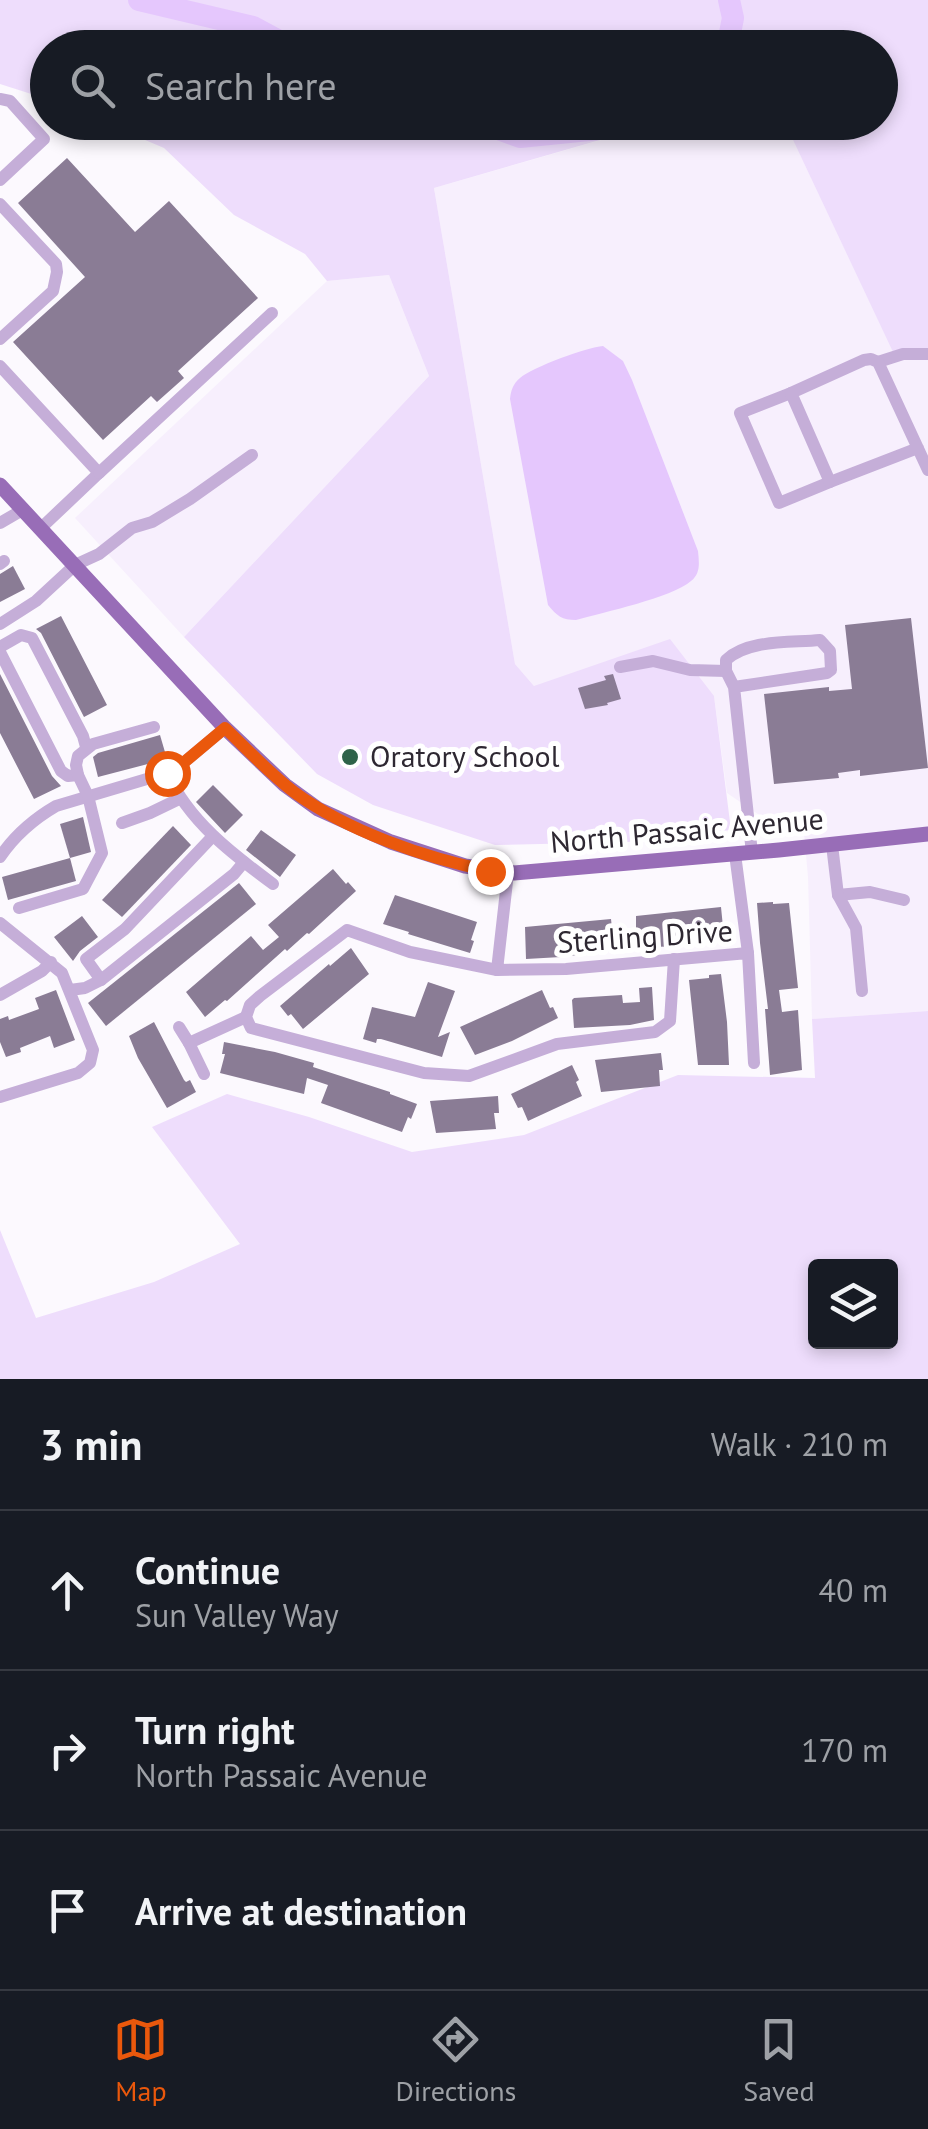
<!DOCTYPE html>
<html lang="en">
<head>
<meta charset="utf-8">
<style>
  :root { --surface:#171b24; --page:#20242c; --text:#f1f3f6; --muted:#9ea1a6; --line:#363941; --accent:#ea580c }
  body { margin:0; font-family:"PT Sans",sans-serif; background:var(--page); color:var(--text) }
  .controls { position:absolute; right:30px; bottom:30px; display:grid; overflow:hidden; border-radius:10px; box-shadow:0 5px 15px #0003 }
  .controls button { width:90px; height:90px; display:grid; place-items:center; padding:0; border:0; border-bottom:2px solid var(--line); background:var(--surface); color:var(--text); font:50px sans-serif }
  .stop { position:absolute; width:30px; height:30px; margin:-22px; border:8px solid #ea580c; border-radius:50%; background:#fff }
  .stop.end { background:#ea580c; border-color:#fff; box-shadow:0 2px 10px #0008 }
  .list { margin:0; padding:0; list-style:none }
  h2 { display:flex; justify-content:space-between; align-items:center; height:130px; margin:0; padding:0 40px; font-size:42px }
  h2 small { font-size:32px; font-weight:400; color:var(--muted) }
  .list li { display:grid; grid-template-columns:65px 1fr auto; gap:30px; align-items:center; box-sizing:border-box; height:160px; padding:0 40px; border-top:2px solid var(--line) }
  .list b { display:block; font-size:38px; white-space:nowrap }
  .list p { margin:0; font-size:32px; white-space:nowrap; color:var(--muted) }
  .list em { font-size:32px; font-style:normal; color:var(--muted) }
  .icon { flex:none; width:55px; height:55px; fill:none; stroke:currentColor; stroke-width:2; stroke-linecap:round; stroke-linejoin:round }
  .map { position:relative; flex:none; width:928px; height:1379px; overflow:hidden }
  .search { position:absolute; background:var(--surface); box-shadow:0 5px 15px #0003; left:30px; right:30px; top:30px; height:110px; display:flex; align-items:center; gap:25px; box-sizing:border-box; padding:0 35px; border-radius:55px; color:var(--muted); font-size:38px }
  .sheet { height:610px; background:var(--surface) }
  nav { display:flex; justify-content:space-around; align-items:center; box-sizing:border-box; height:140px; border-top:2px solid var(--line); background:var(--surface); font-size:28px; color:var(--muted) }
  nav a { display:grid; justify-items:center; gap:5px }
  nav .on { color:var(--accent) }
  .map>svg:first-child { display:block }
  .built { fill:#f7effd }
  .green { fill:#eeddfc; fill-rule:evenodd }
  .water { fill:#e5c7fd }
  .lines { fill:none; stroke-linecap:round; stroke-linejoin:round }
  .river { stroke:#e5c7fd; stroke-width:22 }
  .building { fill:#8a7c95 }
  .minor { stroke:#c5aed8; stroke-width:12 }
  .major { stroke:#986db7; stroke-width:15 }
  .route { stroke:#ea580c; stroke-width:12 }
  .poi-dot { fill:#2e6349; stroke:#fff; stroke-width:4 }
  .labels { text-anchor:middle; stroke-width:10; stroke-linejoin:round; paint-order:stroke }
  .poi-label { font-size:30px; fill:#2e2832; stroke:#fff; text-anchor:start }
  .street-label { font-size:30px; fill:#2e2832; stroke:#fff }
</style>
</head>
<body>
<div class="map">
<svg width="928" height="1379" viewBox="0 0 928 1379">
  <rect width="100%" height="100%" fill="#fcf9fe"/>
  <g class="built">
    <path d="M 660,123 L 785,123 L 893,351 L 928,354 L 928,1011 L 812,1019 L 808,877 L 803,822 L 774,825 L 727,793 L 714,696 L 534,686 L 515,664 L 434,188 Z"/>
    <path d="M 389,275 L 429,376 L 184,637 L 75,518 L 327,281 Z"/>
  </g>
  <g class="green">
    <path d="M 0,0 L 928,0 L 928,354 L 893,352 L 785,123 L 880,122 L 880,48 L 48,48 L 47,99 L 0,84 Z"/>
    <path d="M 105,123 L 659,123 L 434,188 L 515,664 L 534,686 L 670,639 L 714,696 L 731,830 L 628,842 L 495,845 L 373,805 L 317,774 L 184,637 L 429,376 L 389,275 L 327,281 L 305,254 L 234,215 L 164,148 Z"/>
    <path d="M 928,1011 L 928,1379 L 0,1379 L 0,1230 L 36,1318 L 154,1282 L 240,1244 L 152,1127 L 227,1094 L 309,1117 L 412,1152 L 524,1135 L 678,1075 L 815,1078 L 812,1019 ZM 816,1266 L 890,1266 L 890,1342 L 816,1342 Z"/>
  </g>
  <path class="water" d="M 603,346 L 623,361 L 632,380 L 698,551 C 699,562 701,573 691,581 C 671,598 604,612 576,620 C 562,620 557,616 548,605 L 510,399 C 511,390 513,384 520,378 C 533,367 587,347 603,346 Z"/>
  <g class="lines">
    <g class="river">
      <path d="M 139,0 L 253,27 L 292,48"/>
      <path d="M 727,48 L 733,18 L 729,0"/>
      <path d="M 479,122 L 520,137 L 609,128 L 627,122"/>
    </g>
  </g>
  <g class="building">
    <path d="M 67,158 L 135,232 L 169,201 L 258,298 L 178,371 L 184,378 L 157,402 L 151,396 L 103,440 L 13,342 L 85,277 L 18,203 Z"/>
    <path d="M 13,566 L 25,589 L 0,602 L 0,574 Z"/>
    <path d="M 61,616 L 107,705 L 84,717 L 41,633 L 36,629 Z"/>
    <path d="M 911,618 L 928,768 L 860,776 L 860,770 L 838,773 L 839,778 L 774,784 L 764,694 L 829,687 L 829,691 L 852,689 L 845,625 Z"/>
    <path d="M 0,674 L 52,776 L 61,786 L 34,799 L 0,733 Z"/>
    <path d="M 613,674 L 621,699 L 607,703 L 608,705 L 585,709 L 578,688 L 606,680 L 604,676 Z"/>
    <path d="M 160,735 L 167,759 L 98,777 L 93,757 L 98,753 Z"/>
    <path d="M 213,785 L 243,815 L 225,833 L 196,802 Z"/>
    <path d="M 83,817 L 91,852 L 70,858 L 60,824 Z"/>
    <path d="M 173,826 L 191,845 L 122,917 L 102,900 Z"/>
    <path d="M 261,830 L 296,855 L 280,877 L 246,850 Z"/>
    <path d="M 70,858 L 76,881 L 8,900 L 2,877 Z"/>
    <path d="M 333,869 L 346,884 L 348,882 L 356,891 L 309,934 L 307,933 L 287,951 L 285,949 L 227,1001 L 225,1000 L 205,1017 L 186,992 L 251,936 L 263,950 L 279,937 L 268,925 Z"/>
    <path d="M 239,883 L 256,904 L 106,1026 L 88,1003 Z"/>
    <path d="M 395,895 L 477,922 L 471,940 L 474,941 L 470,953 L 408,934 L 409,932 L 383,924 Z"/>
    <path d="M 773,902 L 773,904 L 789,903 L 798,988 L 779,990 L 782,1012 L 798,1010 L 802,1070 L 770,1075 L 765,1009 L 768,1009 L 760,943 L 757,903 Z"/>
    <path d="M 721,907 L 723,927 L 726,926 L 728,939 L 676,946 L 636,948 L 636,916 Z"/>
    <path d="M 82,916 L 98,937 L 80,951 L 73,961 L 54,937 Z"/>
    <path d="M 611,919 L 613,938 L 616,938 L 617,950 L 561,957 L 526,959 L 525,927 Z"/>
    <path d="M 351,948 L 369,974 L 303,1029 L 291,1014 L 288,1016 L 280,1006 L 329,964 L 330,966 Z"/>
    <path d="M 721,974 L 727,1022 L 729,1065 L 698,1065 L 689,980 L 709,978 L 709,975 Z"/>
    <path d="M 428,982 L 455,991 L 438,1037 L 450,1032 L 442,1057 L 381,1039 L 377,1039 L 376,1043 L 363,1039 L 372,1007 L 415,1017 Z"/>
    <path d="M 652,987 L 654,1020 L 630,1025 L 574,1028 L 572,1000 L 574,998 L 622,995 L 623,1003 L 640,1002 L 639,988 Z"/>
    <path d="M 56,990 L 75,1040 L 54,1048 L 50,1036 L 20,1048 L 21,1052 L 6,1057 L 0,1042 L 0,1019 L 8,1016 L 9,1020 L 39,1009 L 35,998 Z"/>
    <path d="M 542,990 L 550,1008 L 553,1007 L 558,1018 L 512,1041 L 475,1055 L 460,1027 Z"/>
    <path d="M 154,1022 L 184,1080 L 186,1082 L 190,1080 L 196,1092 L 167,1108 L 138,1058 L 129,1036 Z"/>
    <path d="M 224,1042 L 275,1052 L 314,1063 L 313,1067 L 390,1092 L 390,1094 L 417,1104 L 411,1119 L 408,1117 L 402,1132 L 321,1103 L 328,1085 L 307,1078 L 304,1094 L 220,1073 L 225,1054 L 222,1054 Z"/>
    <path d="M 661,1053 L 663,1070 L 659,1070 L 660,1086 L 601,1092 L 595,1060 Z"/>
    <path d="M 572,1065 L 579,1080 L 576,1082 L 582,1096 L 528,1121 L 522,1107 L 518,1108 L 511,1094 Z"/>
    <path d="M 498,1096 L 499,1113 L 494,1113 L 496,1129 L 436,1133 L 430,1101 Z"/>
  </g>
  <g class="lines">
    <g class="minor">
      <path d="M 0,99 L 10,101 L 44,139 L 0,180"/>
      <path d="M 0,204 L 56,264 L 57,272 L 53,291 L 0,339"/>
      <path d="M 878,362 L 903,354 L 928,354"/>
      <path d="M 0,366 L 99,473 L 41,528"/>
      <path d="M 791,393 L 740,413 L 779,503 L 830,482"/>
      <path d="M 918,448 L 830,482 L 791,393 L 864,360 L 871,359 L 878,362 L 928,470"/>
      <path d="M 99,473 L 272,313"/>
      <path d="M 0,523 L 24,509"/>
      <path d="M 0,564 L 4,561"/>
      <path d="M 0,624 L 36,601 L 75,565 L 99,554 L 132,528 L 152,522 L 190,499 L 252,455"/>
      <path d="M 0,647 L 21,635 L 32,638 L 83,736 L 86,747"/>
      <path d="M 0,652 L 61,771 L 68,776 L 78,775"/>
      <path d="M 620,667 L 653,661 L 690,670 L 726,671"/>
      <path d="M 734,687 L 827,673 L 831,670 L 830,651 L 820,640 C 791,643 748,639 726,660 L 726,671 L 734,687 L 752,853"/>
      <path d="M 167,773 C 189,821 231,853 273,884"/>
      <path d="M 122,823 L 150,813 L 179,799"/>
      <path d="M 832,845 L 838,895 L 870,892 L 904,900"/>
      <path d="M 735,854 L 748,953"/>
      <path d="M 0,857 C 15,835 32,820 56,806 L 167,773 L 182,764 L 225,728"/>
      <path d="M 508,873 L 497,970 L 566,969 L 748,953 L 754,1063"/>
      <path d="M 838,895 L 856,928 L 862,991"/>
      <path d="M 19,908 L 83,889 L 102,853 L 88,796 L 78,775 L 76,765 L 78,756 L 93,744 L 154,727"/>
      <path d="M 0,923 L 62,973 L 93,1050 L 90,1063 L 78,1073 L 0,1097"/>
      <path d="M 497,970 L 410,952 L 347,930 L 260,996 L 250,1005 L 246,1017 L 251,1028 L 424,1073 L 469,1076 L 557,1044 L 655,1032 L 670,1021 L 674,959"/>
      <path d="M 101,980 L 86,959 L 125,929 L 213,836"/>
      <path d="M 70,990 L 85,988 L 101,980 L 234,874 L 244,862"/>
      <path d="M 0,995 L 42,971 L 51,962"/>
      <path d="M 179,1027 L 189,1043"/>
      <path d="M 204,1074 L 189,1043 L 246,1017"/>
    </g>
    <path class="major" d="M 0,485 L 225,728 L 285,785 L 318,809 L 391,842 L 465,866 L 514,873 L 779,850 L 928,834"/>
  </g>
  <g class="lines">
    <path class="route" d="M 167,773 L 182,764 L 225,728 C 247,749 269,773 294,792 C 347,831 425,858 490,871"/>
  </g>
  <circle class="poi-dot" cx="350" cy="757" r="10"/>
  <g class="labels">
    <g class="poi-label">
      <text x="370" y="767">Oratory School</text>
    </g>
    <g class="street-label">
      <text transform="translate(687 831) rotate(-5)" y="10">North Passaic Avenue</text>
      <text transform="translate(645 937) rotate(-4)" y="10">Sterling Drive</text>
    </g>
  </g>
</svg>
<div class="controls">
<button><svg class="icon" aria-label="layers" viewBox="0 0 24 24"><path d="M12 4l9 5-9 5-9-5zM3 14l9 5 9-5"/></svg></button>
</div>
<div class="stop" style="left:167px;top:773px"></div>
<div class="stop end" style="left:490px;top:871px"></div>
<div class="search"><svg class="icon" aria-label="search" viewBox="0 0 24 24"><circle cx="10" cy="10" r="6"/><path d="M15 15l6 6"/></svg>Search here</div>
</div>
<section class="sheet">
<h2>3 min<small>Walk · 210 m</small></h2>
<ul class="list">
<li><svg class="icon" aria-label="ahead" viewBox="0 0 24 24"><path d="M12 20V5M6 11l6-6 6 6"/></svg><div><b>Continue</b><p>Sun Valley Way</p></div><em>40 m</em></li>
<li><svg class="icon" aria-label="right" viewBox="0 0 24 24"><path d="M7 20v-9h11M14 6l5 5-5 5"/></svg><div><b>Turn right</b><p>North Passaic Avenue</p></div><em>170 m</em></li>
<li><svg class="icon" aria-label="arrive" viewBox="0 0 24 24"><path d="M6 21V4h12l-3 4 3 4H6"/></svg><div><b>Arrive at destination</b></div></li>
</ul>
</section>
<nav>
<a class="on"><svg class="icon" aria-label="map" viewBox="0 0 24 24"><path d="M3 6l6-2 6 2 6-2v14l-6 2-6-2-6 2zM9 4v14M15 6v14"/></svg>Map</a>
<a><svg class="icon" aria-label="directions" viewBox="0 0 24 24"><path d="M12 3l9 9-9 9-9-9zM9 14v-3h6M13 9l2 2-2 2"/></svg>Directions</a>
<a><svg class="icon" aria-label="saved" viewBox="0 0 24 24"><path d="M7 4h10v16l-5-4-5 4z"/></svg>Saved</a>
</nav>
</body>
</html>
